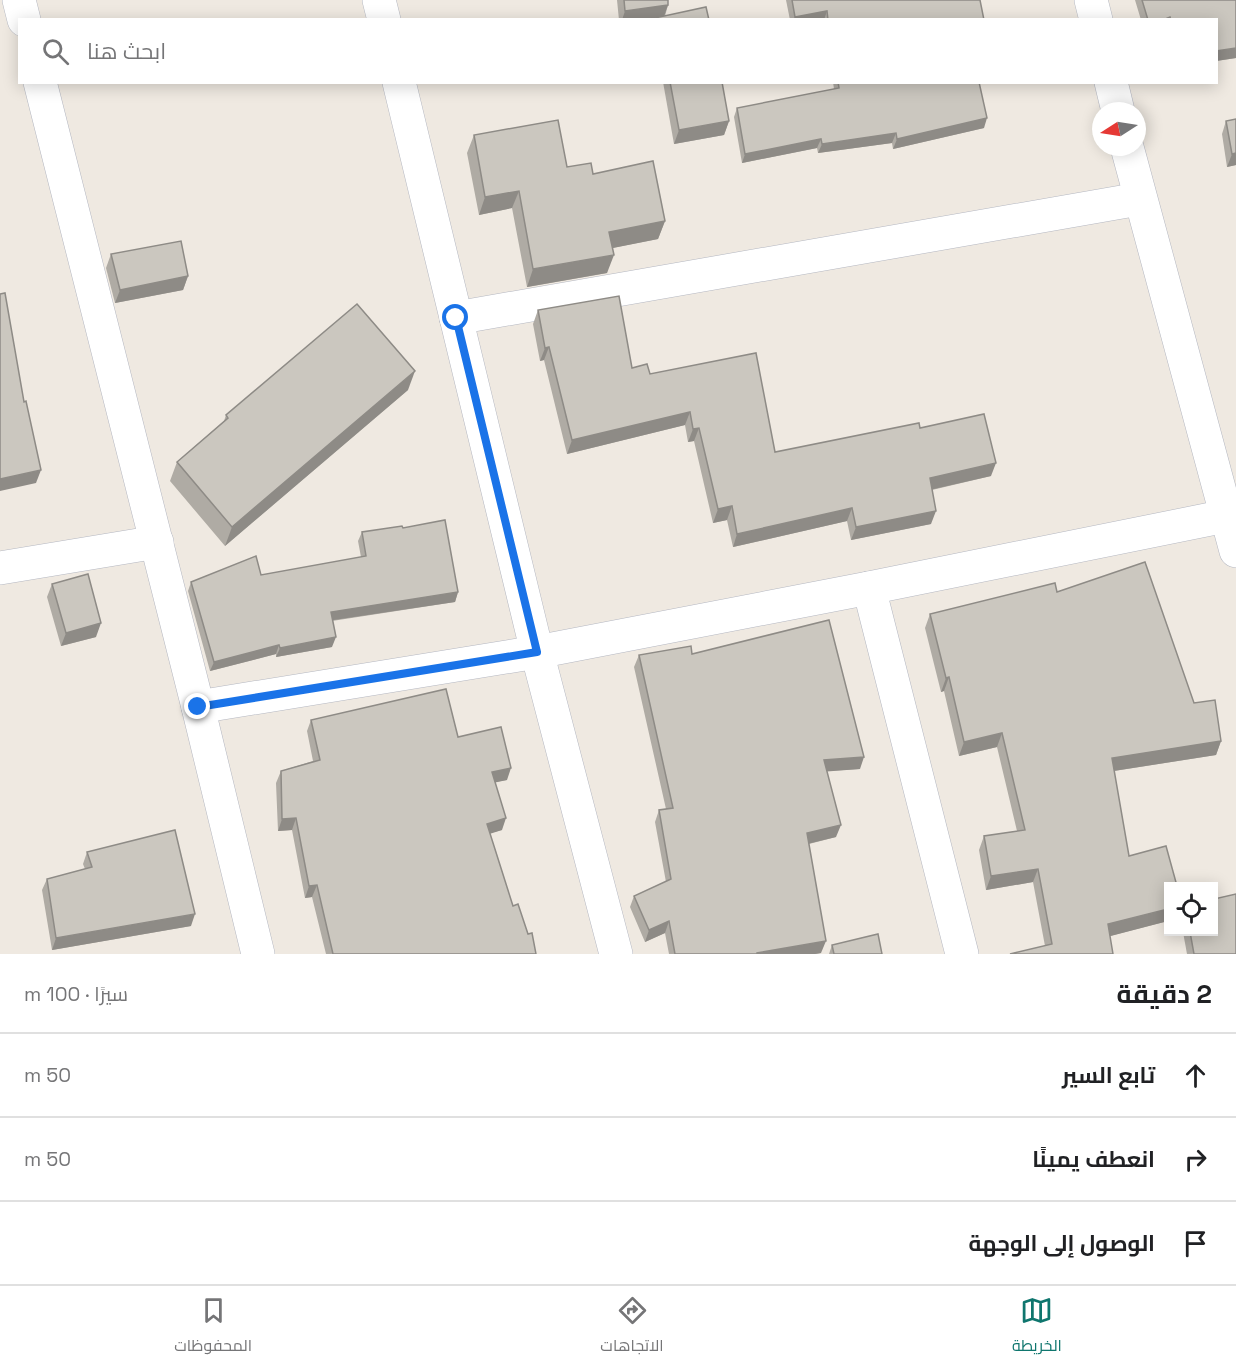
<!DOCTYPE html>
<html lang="ar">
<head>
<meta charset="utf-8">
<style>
  :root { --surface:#fff; --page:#f2f2f2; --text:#202124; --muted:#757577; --line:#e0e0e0; --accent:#0f766e }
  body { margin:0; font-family:"Space Grotesk",Cairo,sans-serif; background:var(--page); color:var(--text); direction:rtl }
  .controls { position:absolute; right:18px; bottom:18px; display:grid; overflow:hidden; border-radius:0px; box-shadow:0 3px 15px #0003 }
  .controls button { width:54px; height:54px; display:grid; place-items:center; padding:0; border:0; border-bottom:2px solid var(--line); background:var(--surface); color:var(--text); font:30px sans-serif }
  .compass { position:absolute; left:1092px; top:102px; width:54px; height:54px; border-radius:50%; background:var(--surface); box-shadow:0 3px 15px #0003; rotate:258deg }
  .stop { position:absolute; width:18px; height:18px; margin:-14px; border:4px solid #1a73e8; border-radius:50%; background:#fff }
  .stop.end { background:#1a73e8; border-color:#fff; box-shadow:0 2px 6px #0008 }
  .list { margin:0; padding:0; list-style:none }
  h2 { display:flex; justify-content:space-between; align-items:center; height:78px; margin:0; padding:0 24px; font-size:26px }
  h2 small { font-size:20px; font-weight:400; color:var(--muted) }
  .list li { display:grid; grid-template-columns:39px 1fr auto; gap:18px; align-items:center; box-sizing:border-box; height:84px; padding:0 24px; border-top:2px solid var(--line) }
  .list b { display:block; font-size:22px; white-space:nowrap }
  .list em { font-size:20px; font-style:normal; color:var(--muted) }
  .icon { flex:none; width:33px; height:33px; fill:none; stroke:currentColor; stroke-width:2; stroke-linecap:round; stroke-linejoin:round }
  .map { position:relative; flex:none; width:1236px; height:954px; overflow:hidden; direction:ltr }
  .search { position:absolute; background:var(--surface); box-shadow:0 3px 15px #0003; left:18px; right:18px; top:18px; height:66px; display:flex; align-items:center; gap:15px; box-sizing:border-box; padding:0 21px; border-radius:0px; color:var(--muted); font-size:22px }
  .sheet { height:330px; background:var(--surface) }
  nav { display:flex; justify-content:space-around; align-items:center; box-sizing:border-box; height:84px; border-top:2px solid var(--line); background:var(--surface); font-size:16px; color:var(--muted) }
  nav a { display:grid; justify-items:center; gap:3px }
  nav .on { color:var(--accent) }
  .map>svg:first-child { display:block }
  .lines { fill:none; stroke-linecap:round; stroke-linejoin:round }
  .minor-casing { stroke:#b4b7c1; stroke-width:34 }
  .minor { stroke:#fff; stroke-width:33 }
  .wall { fill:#afaba4 }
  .shaded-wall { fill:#8e8b86 }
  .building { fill:#cbc7bf; stroke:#8e8b86; stroke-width:1.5 }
  .route { stroke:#1a73e8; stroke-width:8 }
</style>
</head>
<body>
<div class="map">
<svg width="1236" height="954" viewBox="0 0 1236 954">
  <rect width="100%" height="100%" fill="#efe9e1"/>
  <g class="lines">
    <g class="minor-casing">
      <g id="minor">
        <path d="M 19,0 L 24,20"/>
        <path d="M 379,0 L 384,20"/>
        <path d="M 1091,0 L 1096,20"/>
        <path d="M 40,82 L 198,707 L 258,954"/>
        <path d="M 399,82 L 537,652 L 616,954"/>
        <path d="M 1111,82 L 1118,111"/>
        <path d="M 1127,147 L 1236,551"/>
        <path d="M 456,318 L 1139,199"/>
        <path d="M 0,568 L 157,542"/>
        <path d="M 869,588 L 962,954"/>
        <path d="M 198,707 L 537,652 L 869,588 L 1236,514"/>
      </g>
    </g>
    <use href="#minor" class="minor"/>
  </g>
  <g class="wall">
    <path d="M 617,0 L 668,0 L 668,5 L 665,16 L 709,20 L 619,20 Z"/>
    <path d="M 786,0 L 980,0 L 984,20 L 790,20 Z"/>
    <path d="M 1135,0 L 1236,0 L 1236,58 L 1216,61 L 1216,20 L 1141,20 Z"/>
    <path d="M 663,82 L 722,82 L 729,121 L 724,135 L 674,144 Z"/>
    <path d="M 833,82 L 979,82 L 984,128 L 893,149 L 892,143 L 818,153 L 817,148 L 742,163 L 734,117 L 737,108 L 834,89 Z"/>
    <path d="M 1236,119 L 1236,165 L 1227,167 L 1222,134 L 1226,121 Z"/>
    <path d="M 474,135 L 567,167 L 593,174 L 665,221 L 658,239 L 612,248 L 607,273 L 527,287 L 512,208 L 479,215 L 467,153 Z"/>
    <path d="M 111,254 L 188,276 L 183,290 L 115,303 L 106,268 Z"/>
    <path d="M 538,310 L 632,368 L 650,374 L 775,452 L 920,428 L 991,476 L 932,490 L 931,524 L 851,540 L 847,521 L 733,547 L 727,520 L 713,523 L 694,441 L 688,442 L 685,425 L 567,454 L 544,360 L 540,361 L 533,324 Z"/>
    <path d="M 408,390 L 225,546 L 170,481 L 177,462 L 224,421 L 226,415 Z"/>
    <path d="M 403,528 L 458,592 L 455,602 L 332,621 L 332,647 L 276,657 L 276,654 L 210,671 L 188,591 L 191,582 L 261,575 L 361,557 L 358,541 L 362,532 Z"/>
    <path d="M 52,584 L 96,637 L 61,646 L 47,597 Z"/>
    <path d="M 1057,592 L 1194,703 L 1221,741 L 1216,755 L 1114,771 L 1129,856 L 1168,886 L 1168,921 L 1110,936 L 1045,946 L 1033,882 L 986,890 L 979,850 L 984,836 L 1017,831 L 997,747 L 959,756 L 944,691 L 941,692 L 925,628 L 930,614 Z"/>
    <path d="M 692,654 L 860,769 L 827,771 L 836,837 L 809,844 L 821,953 L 815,954 L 669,954 L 665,933 L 645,942 L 630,907 L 634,896 L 666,882 L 655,822 L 659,810 L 666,809 L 634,667 L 639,655 Z"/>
    <path d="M 311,720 L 458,737 L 507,780 L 495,782 L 502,830 L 490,833 L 513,906 L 528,934 L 536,954 L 326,954 L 312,897 L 305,898 L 292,830 L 278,831 L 276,783 L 281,771 L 313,761 L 307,731 Z"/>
    <path d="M 87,852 L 191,926 L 52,950 L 42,890 L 47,879 L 85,869 L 83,864 Z"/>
    <path d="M 1183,932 L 1214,932 L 1236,954 L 1187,954 Z"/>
    <path d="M 832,945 L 882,954 L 829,954 Z"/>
  </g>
  <g class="shaded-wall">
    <path d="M 668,5 L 663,19 L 622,20 L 625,11 Z"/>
    <path d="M 827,11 L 824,20 L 794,20 L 795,17 Z"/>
    <path d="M 1236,48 L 1236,58 L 1216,61 L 1216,51 Z"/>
    <path d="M 987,118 L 984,128 L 893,149 L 897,139 Z"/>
    <path d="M 729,121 L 724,135 L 674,144 L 679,130 Z"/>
    <path d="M 896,133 L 892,143 L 818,153 L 822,144 Z"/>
    <path d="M 821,139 L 817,148 L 742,163 L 745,154 Z"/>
    <path d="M 1236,153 L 1236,165 L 1227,167 L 1232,154 Z"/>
    <path d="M 519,191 L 512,208 L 479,215 L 485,197 Z"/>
    <path d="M 665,221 L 658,239 L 603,250 L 609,232 Z"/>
    <path d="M 614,255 L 607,273 L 527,287 L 533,269 Z"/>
    <path d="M 188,276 L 183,290 L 115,303 L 120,290 Z"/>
    <path d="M 549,347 L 544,360 L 540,361 L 545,348 Z"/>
    <path d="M 415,371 L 408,390 L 225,546 L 232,527 Z"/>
    <path d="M 690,412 L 685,425 L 567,454 L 572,440 Z"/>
    <path d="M 699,428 L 694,441 L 688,442 L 693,429 Z"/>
    <path d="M 996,463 L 991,476 L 925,491 L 930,478 Z"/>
    <path d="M 41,470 L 36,483 L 0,491 L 0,479 Z"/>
    <path d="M 732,506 L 727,520 L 713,523 L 718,509 Z"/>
    <path d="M 852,508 L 847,521 L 733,547 L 737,534 Z"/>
    <path d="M 936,511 L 931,524 L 851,540 L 856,527 Z"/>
    <path d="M 458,592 L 455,602 L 327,621 L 331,612 Z"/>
    <path d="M 101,623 L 96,637 L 61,646 L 66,633 Z"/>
    <path d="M 336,637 L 332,647 L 276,657 L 280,648 Z"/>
    <path d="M 279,645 L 276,654 L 210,671 L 214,662 Z"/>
    <path d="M 949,677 L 944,691 L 941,692 L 946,678 Z"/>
    <path d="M 1002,733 L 997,747 L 959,756 L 964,742 Z"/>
    <path d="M 1221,741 L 1216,755 L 1107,772 L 1112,758 Z"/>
    <path d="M 864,757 L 860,769 L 820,772 L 824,760 Z"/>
    <path d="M 511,768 L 507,780 L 488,784 L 492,772 Z"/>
    <path d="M 296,818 L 292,830 L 278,831 L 282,819 Z"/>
    <path d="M 506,818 L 502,830 L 483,836 L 487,824 Z"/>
    <path d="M 841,825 L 836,837 L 803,845 L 807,833 Z"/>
    <path d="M 1038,869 L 1033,882 L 986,890 L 991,876 Z"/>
    <path d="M 317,885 L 312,897 L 305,898 L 309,886 Z"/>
    <path d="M 1168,909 L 1168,921 L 1103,938 L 1108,924 Z"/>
    <path d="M 195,914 L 191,926 L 52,950 L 56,938 Z"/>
    <path d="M 669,921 L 665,933 L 645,942 L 649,930 Z"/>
    <path d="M 826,941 L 821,953 L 815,954 L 756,954 L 757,953 Z"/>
  </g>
  <g class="building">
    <path d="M 624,0 L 668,0 L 668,5 L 625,11 Z"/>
    <path d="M 792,0 L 980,0 L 984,20 L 828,20 L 827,11 L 795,17 Z"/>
    <path d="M 1142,0 L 1236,0 L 1236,48 L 1216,51 L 1216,20 L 1171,20 L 1170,17 L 1163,20 L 1148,20 Z"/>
    <path d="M 706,7 L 709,20 L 650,20 L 650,19 Z"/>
    <path d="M 670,82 L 722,82 L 729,121 L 679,130 Z"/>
    <path d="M 838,82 L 979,82 L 987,118 L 897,139 L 896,133 L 822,144 L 821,139 L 745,154 L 737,108 L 839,88 Z"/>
    <path d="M 1236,119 L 1236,153 L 1232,154 L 1226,121 Z"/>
    <path d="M 558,120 L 567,167 L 591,163 L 593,174 L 653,161 L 665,221 L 609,232 L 614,255 L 533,269 L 519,191 L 485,197 L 474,135 Z"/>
    <path d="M 181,241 L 188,276 L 120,290 L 111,254 Z"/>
    <path d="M 5,293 L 24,402 L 26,401 L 41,470 L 0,479 L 0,294 Z"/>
    <path d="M 619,296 L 632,368 L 647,364 L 650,374 L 756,353 L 775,452 L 919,423 L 920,428 L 984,414 L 996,463 L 930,478 L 936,511 L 856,527 L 852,508 L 737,534 L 732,506 L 718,509 L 699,428 L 693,429 L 690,412 L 572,440 L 549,347 L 545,348 L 538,310 Z"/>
    <path d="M 357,304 L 415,371 L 232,527 L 177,462 L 228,418 L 226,415 Z"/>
    <path d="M 445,520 L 458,592 L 331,612 L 336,637 L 280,648 L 279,645 L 214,662 L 191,582 L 256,556 L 261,575 L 366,556 L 362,532 L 402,526 L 403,528 Z"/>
    <path d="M 1145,562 L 1194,703 L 1215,700 L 1221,741 L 1112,758 L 1129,856 L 1166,846 L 1177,886 L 1168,886 L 1168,909 L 1108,924 L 1113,954 L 1010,954 L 1052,944 L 1038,869 L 991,876 L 984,836 L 1025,830 L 1002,733 L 964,742 L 949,677 L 946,678 L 930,614 L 1055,583 L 1057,592 Z"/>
    <path d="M 88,574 L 101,623 L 66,633 L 52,584 Z"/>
    <path d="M 829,620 L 864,757 L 824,760 L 841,825 L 807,833 L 826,941 L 757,953 L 757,954 L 675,954 L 669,921 L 649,930 L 634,896 L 671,879 L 659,810 L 673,808 L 639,655 L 691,646 L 692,654 Z"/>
    <path d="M 446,689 L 458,737 L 501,727 L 511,768 L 492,772 L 506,818 L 487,824 L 513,906 L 518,904 L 528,934 L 532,933 L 536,954 L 333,954 L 317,885 L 309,886 L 296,818 L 282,819 L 281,771 L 320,760 L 311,720 Z"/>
    <path d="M 175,830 L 195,914 L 56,938 L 47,879 L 92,867 L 87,852 Z"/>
    <path d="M 1236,894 L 1236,954 L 1194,954 L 1190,932 L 1214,932 L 1214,899 Z"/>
    <path d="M 878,934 L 882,954 L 834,954 L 832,945 Z"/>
  </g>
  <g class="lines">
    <path class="route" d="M 198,707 L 537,652 L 456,318"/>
  </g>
</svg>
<div class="controls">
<button><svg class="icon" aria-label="locate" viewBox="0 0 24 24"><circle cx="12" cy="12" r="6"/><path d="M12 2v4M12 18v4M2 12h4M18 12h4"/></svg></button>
</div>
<svg class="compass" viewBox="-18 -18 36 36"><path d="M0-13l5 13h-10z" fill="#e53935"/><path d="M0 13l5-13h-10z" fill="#757577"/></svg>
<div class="stop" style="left:456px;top:318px"></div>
<div class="stop end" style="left:198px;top:707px"></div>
<div class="search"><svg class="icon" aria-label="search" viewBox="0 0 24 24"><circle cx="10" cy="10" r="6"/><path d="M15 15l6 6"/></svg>ابحث هنا</div>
</div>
<section class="sheet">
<h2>2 دقيقة<small>سيرًا · 100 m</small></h2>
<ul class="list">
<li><svg class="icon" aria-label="ahead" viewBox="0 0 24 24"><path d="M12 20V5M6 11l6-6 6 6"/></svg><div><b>تابع السير</b></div><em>50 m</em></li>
<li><svg class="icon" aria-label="right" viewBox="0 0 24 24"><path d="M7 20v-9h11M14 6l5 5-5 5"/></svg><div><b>انعطف يمينًا</b></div><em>50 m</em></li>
<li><svg class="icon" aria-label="arrive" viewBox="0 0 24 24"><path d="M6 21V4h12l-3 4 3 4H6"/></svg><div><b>الوصول إلى الوجهة</b></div></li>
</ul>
</section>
<nav>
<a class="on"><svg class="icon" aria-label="map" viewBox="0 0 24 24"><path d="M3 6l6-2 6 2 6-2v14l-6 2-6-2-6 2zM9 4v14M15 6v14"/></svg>الخريطة</a>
<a><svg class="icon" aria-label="directions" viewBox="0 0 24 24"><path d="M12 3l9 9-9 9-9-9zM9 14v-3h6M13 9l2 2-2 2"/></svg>الاتجاهات</a>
<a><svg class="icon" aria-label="saved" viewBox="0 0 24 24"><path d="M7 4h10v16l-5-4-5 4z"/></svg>المحفوظات</a>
</nav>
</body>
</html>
